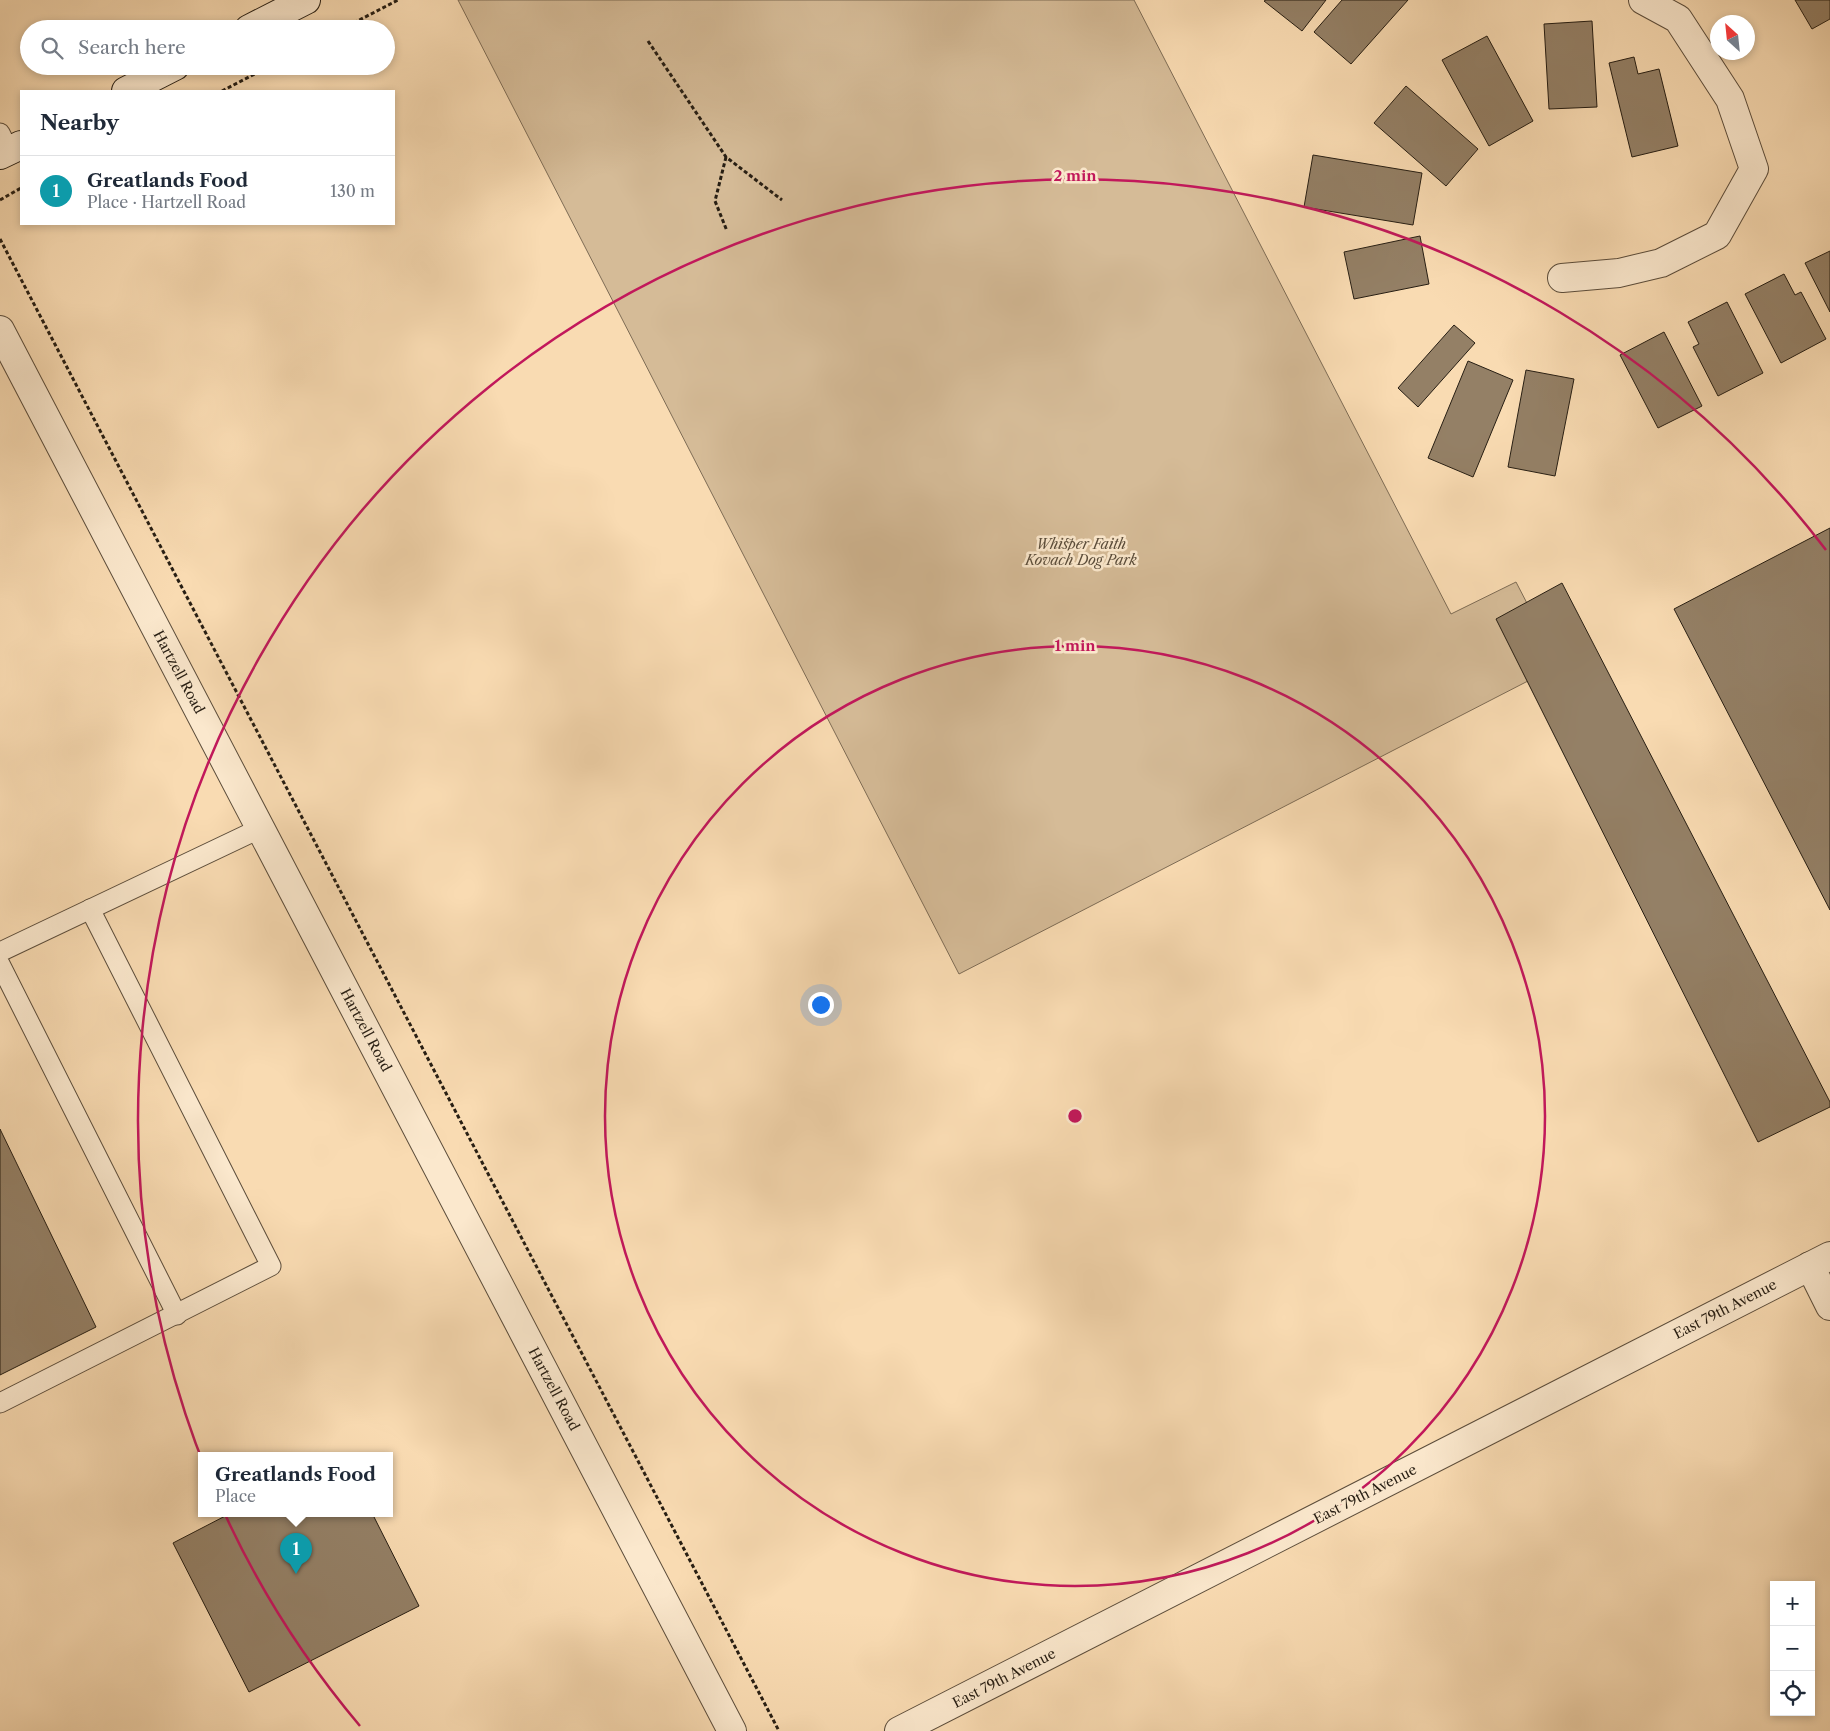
<!DOCTYPE html>
<html lang="en">
<head>
<meta charset="utf-8">
<style>
  :root { --surface:#fff; --page:#f6f6f7; --text:#1f2937; --muted:#747a83; --line:#e0e1e3; --accent:#8f2418 }
  body { margin:0; font-family:"Libre Caslon Text",serif; background:var(--page); color:var(--text) }
  .controls { position:absolute; right:15px; bottom:15px; display:grid; overflow:hidden; border-radius:0px; box-shadow:0 2px 8px #0003 }
  .controls button { width:45px; height:45px; display:grid; place-items:center; padding:0; border:0; border-bottom:1px solid var(--line); background:var(--surface); color:var(--text); font:25px sans-serif }
  .compass { position:absolute; left:1710px; top:15px; width:45px; height:45px; border-radius:50%; background:var(--surface); box-shadow:0 2px 8px #0003; rotate:333deg }
  .you { position:absolute; left:820px; top:1004px; width:18px; height:18px; margin:-12px; border:4px solid #fff; border-radius:50%; background:#1a73e8; box-shadow:0 0 0 8px #1a73e833 }
  .badge { display:grid; place-items:center; width:32px; height:32px; border-radius:50%; background:var(--accent); color:#fff; font-size:16px; font-weight:700 }
  .pin { position:absolute; translate:-50% -41px; filter:drop-shadow(0 1px 2px #0008) }
  .pin::after { content:''; position:absolute; top:26px; width:18px; height:15px; background:inherit; clip-path:polygon(0 0,100% 0,50% 100%) }
  .popup { position:absolute; left:198px; top:1452px; width:195px; height:65px; box-sizing:border-box; display:grid; place-content:center; border-radius:0px; background:var(--surface); filter:drop-shadow(0 1px 4px #0005); font-size:16px; white-space:nowrap; color:var(--muted) }
  .popup b { font-size:19px; color:var(--text) }
  .popup::after { content:''; position:absolute; left:50%; top:100%; margin-left:-10px; border:10px solid transparent; border-top-color:var(--surface) }
  .list { margin:0; padding:0; list-style:none }
  h2 { display:flex; justify-content:space-between; align-items:center; height:65px; margin:0; padding:0 20px; font-size:21px }
  h2 small { font-size:16px; font-weight:400; color:var(--muted) }
  .list li { display:grid; grid-template-columns:32px 1fr auto; gap:15px; align-items:center; box-sizing:border-box; height:70px; padding:0 20px; border-top:1px solid var(--line) }
  .list b { display:block; font-size:19px; white-space:nowrap }
  .list p { margin:0; font-size:16px; white-space:nowrap; color:var(--muted) }
  .list em { font-size:16px; font-style:normal; color:var(--muted) }
  .icon { flex:none; width:28px; height:28px; fill:none; stroke:currentColor; stroke-width:2; stroke-linecap:round; stroke-linejoin:round }
  .map { position:relative; flex:none; width:1830px; height:1731px; overflow:hidden }
  .search { position:absolute; background:var(--surface); box-shadow:0 2px 8px #0003; left:20px; top:20px; width:375px; height:55px; display:flex; align-items:center; gap:12px; box-sizing:border-box; padding:0 18px; border-radius:28px; color:var(--muted); font-size:19px }
  .panel { position:absolute; background:var(--surface); box-shadow:0 2px 8px #0003; left:20px; top:90px; width:375px; height:135px; border-radius:0px }
  .map>svg:first-child { display:block }
  .green { fill:#d5bb97; stroke:#7e6c55 }
  .building { fill:#948066; stroke:#271e13 }
  .lines { fill:none; stroke-linecap:round; stroke-linejoin:round }
  .lane-casing { stroke:#5c4d3b; stroke-width:21 }
  .street-casing { stroke:#5c4d3b; stroke-width:30 }
  .secondary-casing { stroke:#271e13; stroke-width:30 }
  .path { stroke:#271e13; stroke-width:3; stroke-dasharray:4 2.5; stroke-linecap:butt }
  .lane { stroke:#fbe8cd; stroke-width:19 }
  .street { stroke:#fbe8cd; stroke-width:28 }
  .secondary { stroke:#fbe8cd; stroke-width:28 }
  .ring { fill:none; stroke:#c2185b; stroke-width:2.5 }
  .labels { text-anchor:middle; stroke-width:5; stroke-linejoin:round; paint-order:stroke }
  .park-label { font-size:14px; font-style:italic; fill:#5b4d3b; stroke:#fbe8cd }
  .street-label { font-size:14px; fill:#271e13; stroke:#fbe8cd }
  .centre { fill:#c2185b; stroke:#fbe8cd; stroke-width:2.5 }
  .ring-label { font-size:15px; text-anchor:middle; font-weight:bold; fill:#c2185b; stroke:#fbe8cd; stroke-width:5; stroke-linejoin:round; paint-order:stroke }
</style>
</head>
<body>
<div class="map">
<svg width="1830" height="1731" viewBox="0 0 1830 1731">
  <rect width="100%" height="100%" fill="#f9dbb2"/>
  <filter id="stains"><feTurbulence type="fractalNoise" baseFrequency=".004" numOctaves="4"/><feColorMatrix values="0 0 0 0 .2 0 0 0 0 .09 0 0 0 0 .02 0 0 0 .5 -.17"/></filter>
  <radialGradient id="worn" r=".72"><stop offset=".6" stop-color="#630" stop-opacity="0"/><stop offset="1" stop-color="#630" stop-opacity=".3"/></radialGradient>
  <path class="green" d="M 458,0 L 1134,0 L 1451,614 L 1516,582 L 1559,665 L 959,974 Z"/>
  <g class="building">
    <path d="M 1266,0 L 1326,0 L 1302,31 L 1264,1 Z"/>
    <path d="M 1342,0 L 1408,0 L 1351,64 L 1314,32 Z"/>
    <path d="M 1795,0 L 1830,0 L 1830,19 L 1812,29 Z"/>
    <path d="M 1592,21 L 1597,107 L 1549,109 L 1544,24 Z"/>
    <path d="M 1487,36 L 1533,121 L 1489,146 L 1442,60 Z"/>
    <path d="M 1634,57 L 1638,74 L 1659,69 L 1678,146 L 1632,157 L 1609,63 Z"/>
    <path d="M 1406,86 L 1478,149 L 1446,186 L 1374,123 Z"/>
    <path d="M 1313,155 L 1422,173 L 1413,225 L 1304,207 Z"/>
    <path d="M 1420,236 L 1429,284 L 1354,299 L 1344,252 Z"/>
    <path d="M 1830,251 L 1830,312 L 1805,263 Z"/>
    <path d="M 1784,274 L 1795,295 L 1801,292 L 1826,339 L 1781,363 L 1745,294 Z"/>
    <path d="M 1727,302 L 1763,373 L 1718,396 L 1693,347 L 1699,344 L 1688,322 Z"/>
    <path d="M 1454,325 L 1475,343 L 1418,407 L 1398,388 Z"/>
    <path d="M 1664,332 L 1702,406 L 1658,428 L 1620,355 Z"/>
    <path d="M 1468,361 L 1513,380 L 1473,477 L 1428,458 Z"/>
    <path d="M 1526,370 L 1574,379 L 1555,476 L 1508,467 Z"/>
    <path d="M 1830,528 L 1830,910 L 1674,609 Z"/>
    <path d="M 1562,583 L 1830,1102 L 1830,1107 L 1758,1142 L 1496,619 Z"/>
    <path d="M 0,1129 L 96,1327 L 0,1375 Z"/>
    <path d="M 231,1513 L 372,1513 L 419,1606 L 249,1692 L 173,1543 Z"/>
  </g>
  <g class="lines">
    <g class="lane-casing">
      <g id="lane">
        <path d="M 0,133 L 9,151"/>
        <path d="M 0,952 L 261,828"/>
        <path d="M 0,964 L 177,1315"/>
        <path d="M 0,1403 L 271,1266 L 90,909"/>
      </g>
    </g>
    <g class="street-casing">
      <g id="street">
        <path d="M 1562,278 L 1619,273 L 1661,263 L 1717,235 L 1754,169 L 1730,99 L 1678,19 L 1643,0"/>
        <path d="M 0,330 L 732,1731"/>
        <path d="M 1810,1266 L 1830,1306"/>
        <path d="M 899,1731 L 1830,1256"/>
      </g>
    </g>
    <g class="secondary-casing">
      <g id="secondary">
        <path d="M 249,29 L 306,0"/>
        <path d="M 126,91 L 175,66"/>
        <path d="M 0,155 L 21,145"/>
      </g>
    </g>
    <g class="path">
      <path d="M 342,29 L 398,0"/>
      <path d="M 648,41 L 726,157 L 782,200"/>
      <path d="M 222,91 L 270,66"/>
      <path d="M 726,157 L 715,201 L 727,231"/>
      <path d="M 0,200 L 21,188"/>
      <path d="M 0,239 L 779,1731"/>
    </g>
    <use href="#lane" class="lane"/>
    <use href="#street" class="street"/>
    <use href="#secondary" class="secondary"/>
  </g>
  <g class="ring">
    <circle cx="1075" cy="1116" r="470"/>
    <path d="M360 1726A940 940 0 1 1 1826 550"/>
  </g>
  <g class="labels">
    <g class="park-label">
      <text x="1081" y="549">Whisper Faith<tspan x="1081" dy="16">Kovach Dog Park</tspan></text>
    </g>
    <g class="street-label">
      <text transform="translate(179 672) rotate(62)" y="5">Hartzell Road</text>
      <text transform="translate(366 1030) rotate(62)" y="5">Hartzell Road</text>
      <text transform="translate(1725 1309) rotate(-27)" y="5">East 79th Avenue</text>
      <text transform="translate(554 1389) rotate(62)" y="5">Hartzell Road</text>
      <text transform="translate(1365 1494) rotate(-27)" y="5">East 79th Avenue</text>
      <text transform="translate(1004 1678) rotate(-27)" y="5">East 79th Avenue</text>
    </g>
  </g>
  <circle cx="1075" cy="1116" r="8" class="centre"/>
  <g class="ring-label">
    <text x="1075" y="181">2 min</text>
    <text x="1075" y="651">1 min</text>
  </g>
  <rect width="100%" height="100%" filter="url(#stains)"/>
  <rect width="100%" height="100%" fill="url(#worn)"/>
</svg>
<div class="controls">
<button>+</button>
<button>−</button>
<button><svg class="icon" aria-label="locate" viewBox="0 0 24 24"><circle cx="12" cy="12" r="6"/><path d="M12 2v4M12 18v4M2 12h4M18 12h4"/></svg></button>
</div>
<svg class="compass" viewBox="-18 -18 36 36"><path d="M0-13l5 13h-10z" fill="#e53935"/><path d="M0 13l5-13h-10z" fill="#747a83"/></svg>
<div class="you"></div>
<div class="pin badge" style="left:296px;top:1574px;background:#0f9aa8">1</div>
<div class="popup"><b>Greatlands Food</b>Place</div>
<div class="search"><svg class="icon" aria-label="search" viewBox="0 0 24 24"><circle cx="10" cy="10" r="6"/><path d="M15 15l6 6"/></svg>Search here</div>
<section class="panel">
<h2>Nearby<small></small></h2>
<ul class="list">
<li><span class="badge" style="background:#0f9aa8">1</span><div><b>Greatlands Food</b><p>Place · Hartzell Road</p></div><em>130 m</em></li>
</ul>
</section>
</div>
</body>
</html>
